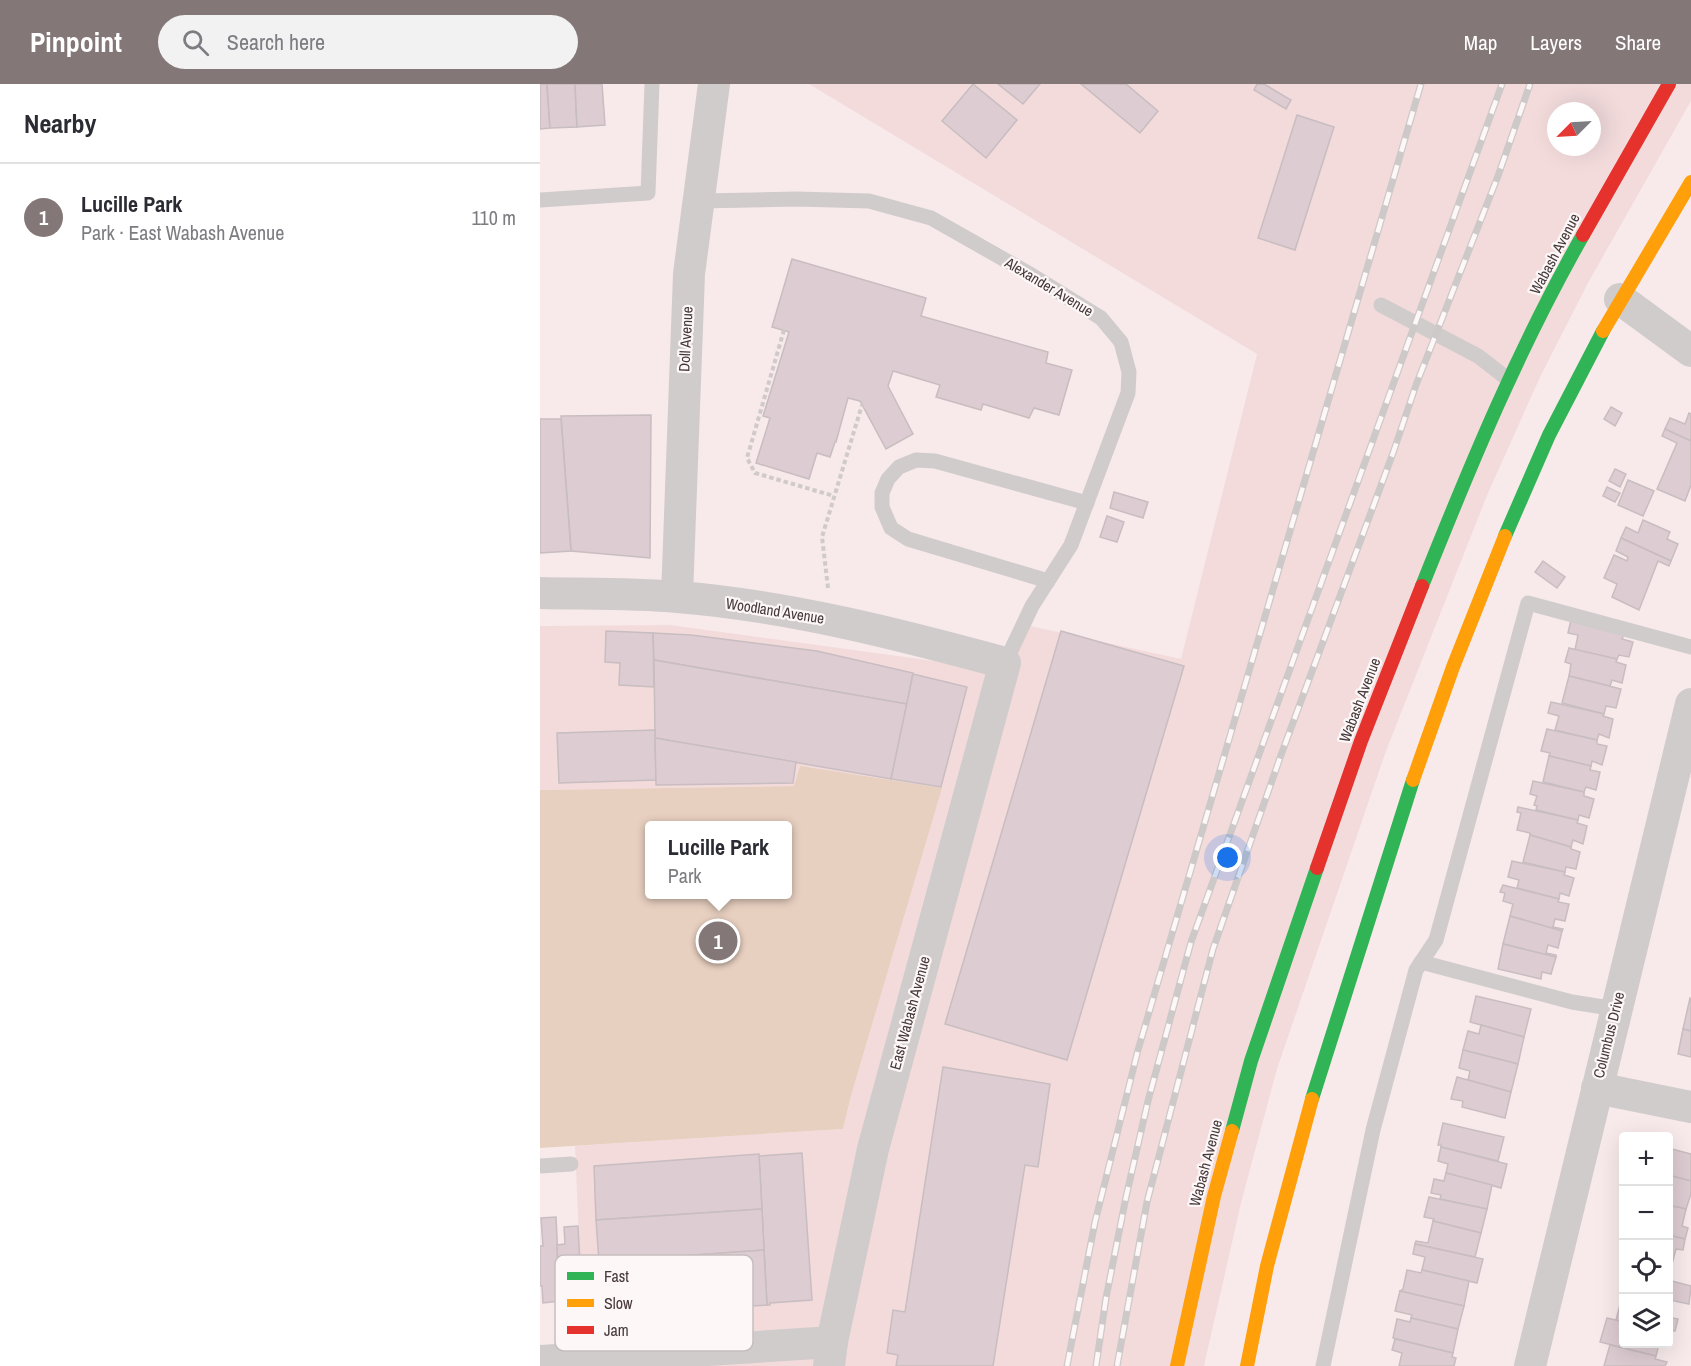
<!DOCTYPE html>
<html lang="en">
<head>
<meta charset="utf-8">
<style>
  :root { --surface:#fff; --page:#f2f2f3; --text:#2b2b33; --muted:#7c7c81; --line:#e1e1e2; --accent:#847778 }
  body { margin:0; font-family:"Archivo Narrow",sans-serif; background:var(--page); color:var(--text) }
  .controls { position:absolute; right:18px; bottom:18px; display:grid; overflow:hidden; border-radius:6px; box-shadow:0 6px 24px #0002 }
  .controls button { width:54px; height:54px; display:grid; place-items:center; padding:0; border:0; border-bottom:2px solid var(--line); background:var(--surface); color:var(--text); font:30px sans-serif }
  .compass { position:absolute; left:1007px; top:18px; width:54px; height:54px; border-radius:50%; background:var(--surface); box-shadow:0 6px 24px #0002; rotate:246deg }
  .you { position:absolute; left:688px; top:774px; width:21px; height:21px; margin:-15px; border:4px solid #fff; border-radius:50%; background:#1a73e8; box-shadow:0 0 0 9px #1a73e833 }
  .badge { display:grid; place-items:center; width:39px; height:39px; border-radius:50%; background:var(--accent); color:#fff; font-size:20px; font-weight:700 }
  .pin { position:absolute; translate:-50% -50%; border:3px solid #fff; box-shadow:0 2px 6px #0006 }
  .popup { position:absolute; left:105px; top:737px; width:147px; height:78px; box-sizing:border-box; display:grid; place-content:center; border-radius:6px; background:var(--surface); filter:drop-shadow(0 2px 4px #0005); font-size:20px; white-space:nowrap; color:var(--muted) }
  .popup b { font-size:22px; color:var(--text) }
  .popup::after { content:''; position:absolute; left:50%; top:100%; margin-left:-12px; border:12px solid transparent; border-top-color:var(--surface) }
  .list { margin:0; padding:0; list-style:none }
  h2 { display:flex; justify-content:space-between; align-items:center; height:78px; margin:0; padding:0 24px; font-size:26px }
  h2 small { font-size:20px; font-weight:400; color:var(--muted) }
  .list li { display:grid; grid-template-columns:39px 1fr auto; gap:18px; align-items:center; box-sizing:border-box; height:108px; padding:0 24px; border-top:2px solid var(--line) }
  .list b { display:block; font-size:22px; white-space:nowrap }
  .list p { margin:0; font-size:20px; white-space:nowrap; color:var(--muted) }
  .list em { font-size:20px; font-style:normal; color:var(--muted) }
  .icon { flex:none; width:33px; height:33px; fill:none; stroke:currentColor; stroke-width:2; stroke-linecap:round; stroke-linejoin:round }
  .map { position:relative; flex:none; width:1151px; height:1282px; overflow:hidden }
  header { display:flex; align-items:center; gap:36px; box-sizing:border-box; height:84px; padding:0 30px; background:var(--accent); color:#fff }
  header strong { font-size:28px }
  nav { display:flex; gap:33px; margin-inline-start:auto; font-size:21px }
  .search { width:420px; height:54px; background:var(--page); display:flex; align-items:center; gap:15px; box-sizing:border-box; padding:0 21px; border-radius:33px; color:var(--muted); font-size:22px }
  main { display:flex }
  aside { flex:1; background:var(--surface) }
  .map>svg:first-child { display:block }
  .built { fill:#f3dbdc; fill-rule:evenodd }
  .green { fill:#e8d0c0; fill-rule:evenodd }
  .building { fill:#ddccd2; stroke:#c8bdc0; stroke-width:1.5 }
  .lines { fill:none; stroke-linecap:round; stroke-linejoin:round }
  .path { stroke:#d1caca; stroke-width:4; stroke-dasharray:4.5 3; stroke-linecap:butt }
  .lane { stroke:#d1cccc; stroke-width:15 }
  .street { stroke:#d1cccc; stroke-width:32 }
  .fast { stroke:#30b455; stroke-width:14 }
  .slow { stroke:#ff9f0a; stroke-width:14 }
  .jam { stroke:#e5322d; stroke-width:14 }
  .rail-casing { stroke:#cdc9c9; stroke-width:7 }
  .rail { stroke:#fdf7f7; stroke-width:4.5; stroke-dasharray:14; stroke-linecap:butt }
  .labels { text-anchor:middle; stroke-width:4.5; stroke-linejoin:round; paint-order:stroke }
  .street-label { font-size:15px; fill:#45393a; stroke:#fdf7f7 }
  .key { fill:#fdf7f7; stroke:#c6bebe; stroke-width:1.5 }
  .key-label { font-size:16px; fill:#45393a }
</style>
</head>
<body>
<header>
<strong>Pinpoint</strong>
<div class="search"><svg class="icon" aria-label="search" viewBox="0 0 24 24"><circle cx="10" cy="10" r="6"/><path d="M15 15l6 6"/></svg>Search here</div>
<nav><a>Map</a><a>Layers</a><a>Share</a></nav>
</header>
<main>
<aside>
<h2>Nearby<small></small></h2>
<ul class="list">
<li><span class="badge">1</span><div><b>Lucille Park</b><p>Park · East Wabash Avenue</p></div><em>110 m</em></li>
</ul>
</aside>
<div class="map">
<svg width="1151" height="1282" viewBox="0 0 1151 1282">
  <rect width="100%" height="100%" fill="#f8eaeb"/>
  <path class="built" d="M 269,0 L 1151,0 L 1151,17 L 1048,199 L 1001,291 L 948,409 L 846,667 L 737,985 L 701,1119 L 664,1282 L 77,1282 L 44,1272 L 35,1062 L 303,1045 L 312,1008 L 260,682 L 255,702 L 0,706 L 0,542 L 130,541 L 468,587 L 481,540 L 641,575 L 717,270 ZM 1016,27 L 1052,27 L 1052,63 L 1016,63 Z"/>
  <path class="green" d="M 260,682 L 402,704 L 312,1008 L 303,1045 L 0,1064 L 0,706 L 254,702 ZM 109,742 L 247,742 L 247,810 L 109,810 Z"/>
  <g class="building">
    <path d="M 0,0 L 7,0 L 10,44 L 0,45 Z"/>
    <path d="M 7,0 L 35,0 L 37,43 L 10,44 Z"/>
    <path d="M 35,0 L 62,0 L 65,41 L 37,43 Z"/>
    <path d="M 433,0 L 477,36 L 446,74 L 402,37 Z"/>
    <path d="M 458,0 L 500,0 L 483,20 Z"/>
    <path d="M 541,0 L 586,0 L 618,27 L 600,49 Z"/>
    <path d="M 717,0 L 724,0 L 751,16 L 746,25 L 714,6 Z"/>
    <path d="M 757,31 L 794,43 L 755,166 L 718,154 Z"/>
    <path d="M 252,175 L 386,214 L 381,232 L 508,268 L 506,279 L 532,286 L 519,331 L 494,324 L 489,334 L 443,320 L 441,326 L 396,313 L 400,301 L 353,287 L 348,302 L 373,350 L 346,365 L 320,317 L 308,314 L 296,358 L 295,358 L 290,373 L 277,369 L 269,395 L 216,379 L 230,334 L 223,332 L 249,248 L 232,243 Z"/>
    <path d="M 1071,323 L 1082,329 L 1075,342 L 1064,335 Z"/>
    <path d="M 1149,329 L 1151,330 L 1151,357 L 1125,345 L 1130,334 L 1145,340 Z"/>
    <path d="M 111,331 L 110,474 L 31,467 L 21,332 Z"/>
    <path d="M 0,335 L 21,335 L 31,467 L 0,469 Z"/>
    <path d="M 1125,345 L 1151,357 L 1151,401 L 1145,417 L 1117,405 L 1137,359 L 1122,352 Z"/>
    <path d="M 1075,385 L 1086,390 L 1080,403 L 1069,397 Z"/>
    <path d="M 1088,396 L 1114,407 L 1103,432 L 1078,421 Z"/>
    <path d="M 1067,403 L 1080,409 L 1075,418 L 1063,412 Z"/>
    <path d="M 574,408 L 608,418 L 603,434 L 570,424 Z"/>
    <path d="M 567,432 L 584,438 L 577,458 L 560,453 Z"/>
    <path d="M 1103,436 L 1130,448 L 1127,455 L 1138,460 L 1131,477 L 1081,454 L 1086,443 L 1098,449 Z"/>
    <path d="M 1081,454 L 1131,477 L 1129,482 L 1118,477 L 1099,526 L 1072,513 L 1077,500 L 1064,494 L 1074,471 L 1087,477 L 1088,473 L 1076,467 Z"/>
    <path d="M 1003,477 L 1025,493 L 1017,504 L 995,488 Z"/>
    <path d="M 1031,536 L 1084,550 L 1082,555 L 1093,558 L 1089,573 L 1079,571 L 1077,575 L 1035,566 L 1038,551 L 1028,549 Z"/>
    <path d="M 66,547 L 113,549 L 114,603 L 79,601 L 80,579 L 65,578 Z"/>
    <path d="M 521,547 L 644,582 L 527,976 L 405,940 Z"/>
    <path d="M 113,549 L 151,551 L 277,567 L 373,589 L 367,620 L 114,576 Z"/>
    <path d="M 1029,564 L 1077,575 L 1076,578 L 1086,581 L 1082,599 L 1072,596 L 1070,602 L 1029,592 L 1031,580 L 1025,578 Z"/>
    <path d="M 114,576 L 367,620 L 351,695 L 115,654 Z"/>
    <path d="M 373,590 L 427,603 L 401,703 L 351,695 Z"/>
    <path d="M 1029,592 L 1081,605 L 1076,624 L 1066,622 L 1064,630 L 1022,619 Z"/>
    <path d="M 1011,618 L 1064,630 L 1063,632 L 1073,635 L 1069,654 L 1059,650 L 1057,656 L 1015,646 L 1019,632 L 1008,629 Z"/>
    <path d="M 1007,645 L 1057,656 L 1057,660 L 1067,662 L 1062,681 L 1052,677 L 1051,682 L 1009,672 L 1010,669 L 1001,667 Z"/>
    <path d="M 115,646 L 116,696 L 19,699 L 17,649 Z"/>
    <path d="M 115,654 L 256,678 L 253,699 L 116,701 Z"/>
    <path d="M 1009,672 L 1051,682 L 1050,686 L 1060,688 L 1056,706 L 1046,703 L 1044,708 L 1003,698 Z"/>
    <path d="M 993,697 L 1044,708 L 1044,712 L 1054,715 L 1049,734 L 1039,731 L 1038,736 L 996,726 L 997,722 L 994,721 L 997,712 L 990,710 Z"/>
    <path d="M 978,723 L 1038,736 L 1037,739 L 1047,742 L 1043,760 L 1033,756 L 1031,763 L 990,751 L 990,749 L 977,746 L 981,729 L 977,728 Z"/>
    <path d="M 990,751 L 1031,763 L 1031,765 L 1040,768 L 1036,785 L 1026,783 L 1025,788 L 983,778 Z"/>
    <path d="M 972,777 L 1025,788 L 1024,791 L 1034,794 L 1029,812 L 1020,809 L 1019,815 L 977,804 L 979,796 L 968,793 Z"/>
    <path d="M 963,801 L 1019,815 L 1018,818 L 1029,820 L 1025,837 L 1015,835 L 1013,843 L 1023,845 L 1022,847 L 970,832 L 973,820 L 963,817 L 965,809 L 960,808 Z"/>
    <path d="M 970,832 L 1022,847 L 1018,864 L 1008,861 L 1006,869 L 1016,871 L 1016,873 L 963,860 Z"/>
    <path d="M 963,860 L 1016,873 L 1011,890 L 1002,888 L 1001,895 L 958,885 Z"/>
    <path d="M 936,912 L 991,925 L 984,953 L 930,938 Z"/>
    <path d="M 1150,914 L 1151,915 L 1151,947 L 1143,945 Z"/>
    <path d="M 941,941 L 984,953 L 978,980 L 923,966 L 928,947 L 939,950 Z"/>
    <path d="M 1143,945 L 1151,947 L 1151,973 L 1138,970 Z"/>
    <path d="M 923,966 L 978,980 L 971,1008 L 928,996 L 930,987 L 919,984 Z"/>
    <path d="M 403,983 L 510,1000 L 498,1083 L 485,1081 L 453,1282 L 356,1282 L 358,1271 L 347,1269 L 353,1226 L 365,1228 Z"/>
    <path d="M 917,993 L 971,1008 L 965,1034 L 922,1023 L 923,1017 L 911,1015 Z"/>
    <path d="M 903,1039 L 964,1053 L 958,1077 L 901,1063 L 901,1061 L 898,1061 Z"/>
    <path d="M 901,1063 L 967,1080 L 961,1104 L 906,1089 L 908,1080 L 898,1077 Z"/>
    <path d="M 1128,1064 L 1151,1070 L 1151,1097 L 1128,1091 Z"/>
    <path d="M 262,1069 L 272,1216 L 230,1219 L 230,1221 L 227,1221 L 219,1072 Z"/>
    <path d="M 219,1070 L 222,1125 L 56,1136 L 54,1082 Z"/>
    <path d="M 906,1089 L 952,1101 L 947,1125 L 900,1115 L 901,1111 L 891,1109 L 894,1095 L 904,1097 Z"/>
    <path d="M 1128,1091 L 1151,1097 L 1151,1110 L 1146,1125 L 1128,1121 Z"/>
    <path d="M 889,1113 L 947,1125 L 941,1149 L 893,1137 L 894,1135 L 884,1133 Z"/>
    <path d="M 1128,1121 L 1146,1125 L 1142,1142 L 1148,1144 L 1145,1155 L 1128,1151 Z"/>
    <path d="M 222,1125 L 224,1166 L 59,1178 L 56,1136 Z"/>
    <path d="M 16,1133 L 20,1217 L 3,1219 L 2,1202 L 0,1202 L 0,1162 L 3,1162 L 1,1134 Z"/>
    <path d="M 893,1137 L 941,1149 L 935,1173 L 875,1160 L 876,1157 L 888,1159 Z"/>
    <path d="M 38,1142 L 42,1216 L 25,1217 L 24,1200 L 18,1200 L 17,1161 L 25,1160 L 24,1143 Z"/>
    <path d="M 1128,1151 L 1145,1155 L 1143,1166 L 1136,1165 L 1132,1180 L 1128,1179 Z"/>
    <path d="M 875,1160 L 943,1175 L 937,1199 L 882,1186 L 885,1173 L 873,1170 Z"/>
    <path d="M 224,1166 L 227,1221 L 64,1231 L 59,1178 Z"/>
    <path d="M 867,1186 L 881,1189 L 882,1186 L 929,1197 L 924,1222 L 860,1207 L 863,1205 Z"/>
    <path d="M 1128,1196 L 1151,1202 L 1149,1220 L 1130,1216 L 1128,1222 Z"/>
    <path d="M 860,1207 L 924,1222 L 918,1245 L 871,1234 L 872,1231 L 855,1227 Z"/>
    <path d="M 1082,1213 L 1084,1214 L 1084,1238 L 1076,1236 Z"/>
    <path d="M 1128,1233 L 1138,1235 L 1135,1247 L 1128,1245 Z"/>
    <path d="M 871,1234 L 918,1245 L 913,1269 L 853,1254 L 857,1235 L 870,1238 Z"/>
    <path d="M 1067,1234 L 1084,1238 L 1084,1260 L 1119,1260 L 1116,1272 L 1060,1258 Z"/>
    <path d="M 855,1255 L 913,1269 L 912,1273 L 916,1274 L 914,1282 L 859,1282 L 862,1269 L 852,1266 Z"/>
    <path d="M 1070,1261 L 1116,1272 L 1115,1275 L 1127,1278 L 1125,1282 L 1064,1282 Z"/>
  </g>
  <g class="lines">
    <g class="path">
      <path d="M 244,246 L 207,374 L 215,389 L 294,412"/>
      <path d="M 288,504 L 282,453 L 322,321"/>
    </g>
    <g class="lane">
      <path d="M 0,116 L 108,109 L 112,0"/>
      <path d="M 160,117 L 257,115 L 329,117 L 391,134 L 488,189 L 561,234 L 581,258 L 589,288 L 588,309 L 531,461 L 492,522 L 465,579"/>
      <path d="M 841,221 L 938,272 L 969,296"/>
      <path d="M 508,497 L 368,455 L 351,444 L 342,423 L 342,409 L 348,395 L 359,383 L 376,376 L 395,377 L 547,419"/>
      <path d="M 881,878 L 1032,918 L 1076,925"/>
      <path d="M 0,1082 L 31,1080"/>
      <path d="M 783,1282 L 833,1046 L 876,886 L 896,856 L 988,519 L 1151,563"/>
    </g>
    <g class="street">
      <path d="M 1080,215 L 1151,267"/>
      <path d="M 0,509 C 46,510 92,509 138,513 C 249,522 358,550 465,579 L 333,1065 L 292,1258 L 289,1282"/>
      <path d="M 137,512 L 149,190 L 174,0"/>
      <path d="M 1057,1004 L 1151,1023"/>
      <path d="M 0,1277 L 292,1258"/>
      <path d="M 990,1282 L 1151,620"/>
    </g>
    <g class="fast">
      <path d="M 965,452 L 1009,351 L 1063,247"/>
      <path d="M 882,502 C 930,382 979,263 1043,151"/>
      <path d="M 772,1015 L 873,696"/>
      <path d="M 692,1047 L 711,977 L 777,784"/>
    </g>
    <g class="slow">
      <path d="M 1063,247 L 1151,98"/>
      <path d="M 873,696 L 913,583 L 965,452"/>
      <path d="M 637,1282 L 674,1112 L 692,1047"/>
      <path d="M 707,1282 L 727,1182 L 772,1015"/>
    </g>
    <g class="jam">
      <path d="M 1043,151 L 1129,0"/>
      <path d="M 777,784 L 821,657 L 882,502"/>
    </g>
    <g class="rail-casing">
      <g id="rail">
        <path d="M 527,1282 L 555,1138 L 598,966 L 881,0"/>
        <path d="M 556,1282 L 566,1214 L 586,1113 L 608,1017 L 651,858 L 962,0"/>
        <path d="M 577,1282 L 607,1118 L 673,865 L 741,671 L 853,369 L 876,301 L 958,92 L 990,0"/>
      </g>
    </g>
    <use href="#rail" class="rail"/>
  </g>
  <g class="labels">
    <g class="street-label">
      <text transform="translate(1015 170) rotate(-62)" y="5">Wabash Avenue</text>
      <text transform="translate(509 203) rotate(31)" y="5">Alexander Avenue</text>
      <text transform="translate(146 255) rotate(-87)" y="5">Doll Avenue</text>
      <text transform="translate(235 527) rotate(9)" y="5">Woodland Avenue</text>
      <text transform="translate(820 616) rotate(-69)" y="5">Wabash Avenue</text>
      <text transform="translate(370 929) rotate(-75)" y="5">East Wabash Avenue</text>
      <text transform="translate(1069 951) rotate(-76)" y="5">Columbus Drive</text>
      <text transform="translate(666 1079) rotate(-75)" y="5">Wabash Avenue</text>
    </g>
  </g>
  <rect x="15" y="1171" width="198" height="96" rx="9" class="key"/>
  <rect x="27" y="1188" width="27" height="8" fill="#30b455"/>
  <rect x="27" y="1215" width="27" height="8" fill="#ff9f0a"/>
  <rect x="27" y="1242" width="27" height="8" fill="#e5322d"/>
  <g class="key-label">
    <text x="64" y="1198">Fast</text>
    <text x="64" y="1225">Slow</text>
    <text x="64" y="1252">Jam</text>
  </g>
</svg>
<div class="controls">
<button>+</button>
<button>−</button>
<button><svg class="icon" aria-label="locate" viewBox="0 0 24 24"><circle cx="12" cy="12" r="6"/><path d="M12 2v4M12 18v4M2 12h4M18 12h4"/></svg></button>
<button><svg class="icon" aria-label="layers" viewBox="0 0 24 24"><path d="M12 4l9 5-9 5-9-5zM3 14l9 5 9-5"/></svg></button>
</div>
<svg class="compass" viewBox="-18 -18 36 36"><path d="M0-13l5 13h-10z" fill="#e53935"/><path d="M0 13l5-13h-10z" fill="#7c7c81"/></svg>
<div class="you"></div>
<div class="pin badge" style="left:178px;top:857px">1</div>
<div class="popup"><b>Lucille Park</b>Park</div>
</div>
</main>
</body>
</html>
